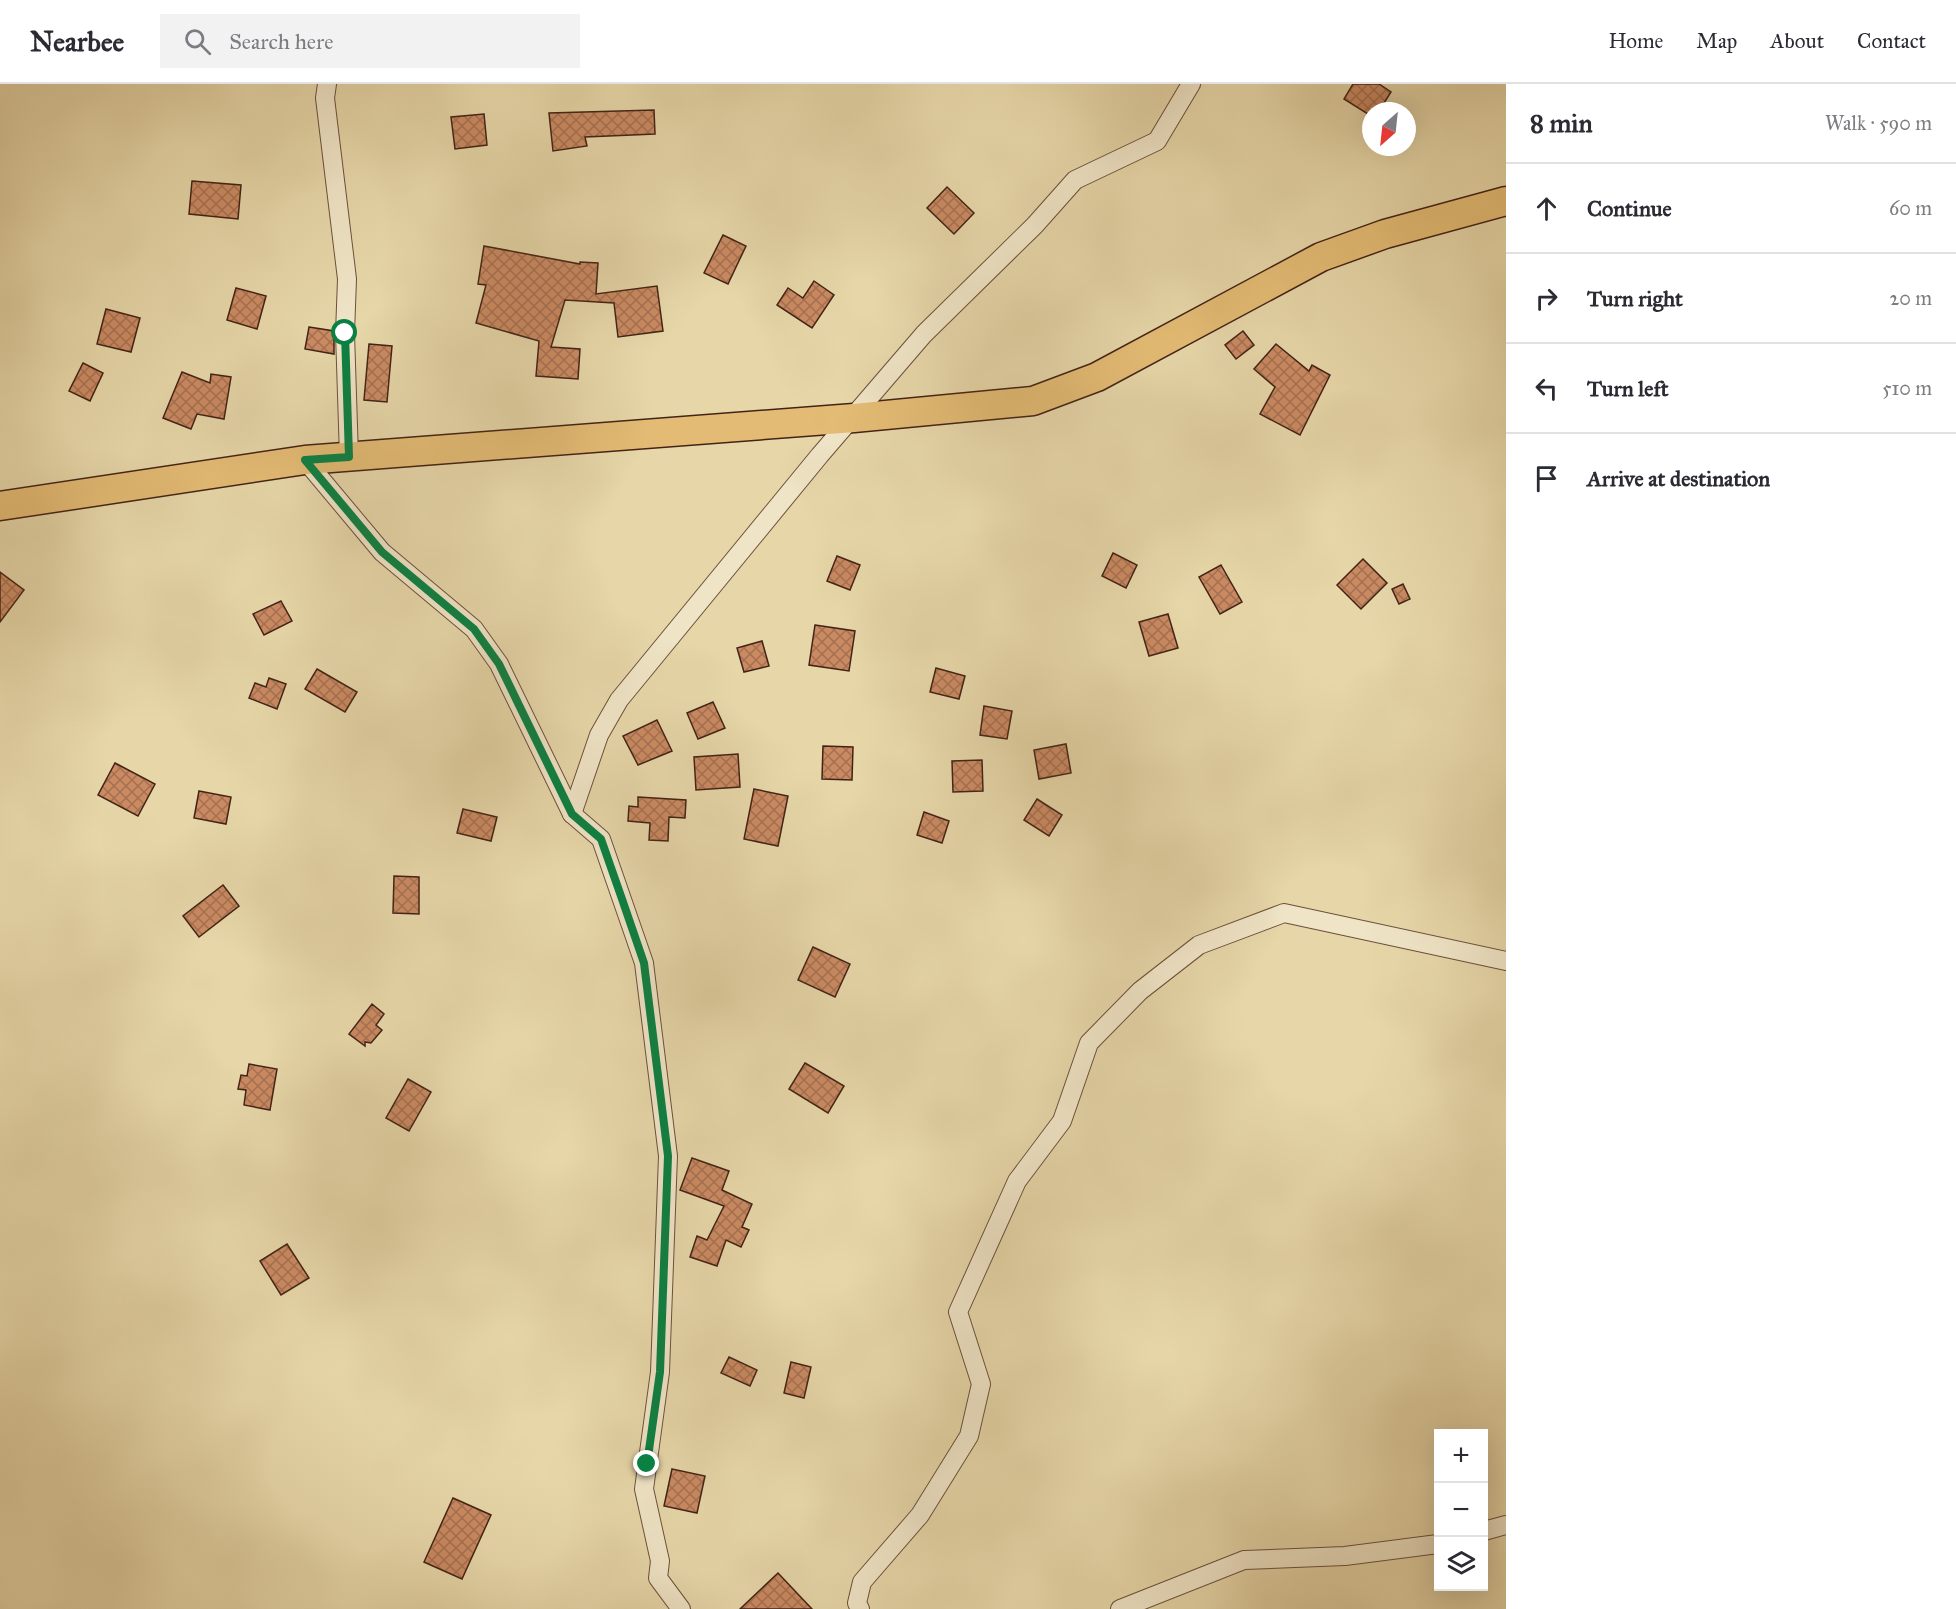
<!DOCTYPE html>
<html lang="en">
<head>
<meta charset="utf-8">
<style>
  :root { --surface:#fff; --page:#f2f2f3; --text:#2b2b33; --muted:#7c7c81; --line:#e1e1e2 }
  body { margin:0; font-family:"IM FELL Great Primer",serif; background:var(--page); color:var(--text) }
  .controls { position:absolute; right:18px; bottom:18px; display:grid; overflow:hidden; border-radius:0px; box-shadow:0 6px 24px #0002 }
  .controls button { width:54px; height:54px; display:grid; place-items:center; padding:0; border:0; border-bottom:2px solid var(--line); background:var(--surface); color:var(--text); font:30px sans-serif }
  .compass { position:absolute; left:1362px; top:18px; width:54px; height:54px; border-radius:50%; background:var(--surface); box-shadow:0 6px 24px #0002; rotate:207deg }
  .stop { position:absolute; width:18px; height:18px; margin:-14px; border:4px solid #0b8043; border-radius:50%; background:#fff }
  .stop.end { background:#0b8043; border-color:#fff; box-shadow:0 2px 6px #0008 }
  .list { margin:0; padding:0; list-style:none }
  h2 { display:flex; justify-content:space-between; align-items:center; height:78px; margin:0; padding:0 24px; font-size:26px }
  h2 small { font-size:20px; font-weight:400; color:var(--muted) }
  .list li { display:grid; grid-template-columns:39px 1fr auto; gap:18px; align-items:center; box-sizing:border-box; height:90px; padding:0 24px; border-top:2px solid var(--line) }
  .list b { display:block; font-size:22px; white-space:nowrap }
  .list em { font-size:20px; font-style:normal; color:var(--muted) }
  .icon { flex:none; width:33px; height:33px; fill:none; stroke:currentColor; stroke-width:2; stroke-linecap:round; stroke-linejoin:round }
  .map { position:relative; flex:none; width:1506px; height:1525px; overflow:hidden }
  header { display:flex; align-items:center; gap:36px; box-sizing:border-box; height:84px; padding:0 30px; background:var(--surface); border-bottom:2px solid var(--line) }
  header strong { font-size:28px }
  nav { display:flex; gap:33px; margin-inline-start:auto; font-size:21px }
  .search { width:420px; height:54px; background:var(--page); display:flex; align-items:center; gap:15px; box-sizing:border-box; padding:0 21px; border-radius:0px; color:var(--muted); font-size:22px }
  main { display:flex }
  aside { flex:1; background:var(--surface) }
  .map>svg:first-child { display:block }
  .building { fill:url(#building-cross-hatch); stroke:#432317; stroke-width:1.5 }
  .lines { fill:none; stroke-linecap:round; stroke-linejoin:round }
  .minor-casing { stroke:#6c503b; stroke-width:20 }
  .primary-casing { stroke:#432317; stroke-width:31 }
  .minor { stroke:#efe4c6; stroke-width:18 }
  .primary { stroke:#e3bb74; stroke-width:28 }
  .route { stroke:#0b8043; stroke-width:8 }
</style>
</head>
<body>
<header>
<strong>Nearbee</strong>
<div class="search"><svg class="icon" aria-label="search" viewBox="0 0 24 24"><circle cx="10" cy="10" r="6"/><path d="M15 15l6 6"/></svg>Search here</div>
<nav><a>Home</a><a>Map</a><a>About</a><a>Contact</a></nav>
</header>
<main>
<div class="map">
<svg width="1506" height="1525" viewBox="0 0 1506 1525">
  <defs>
    <pattern id="building-cross-hatch" width="8" height="8" patternUnits="userSpaceOnUse" patternTransform="scale(1.5)"><rect width="8" height="8" fill="#ca8a62"/><path d="M0 0l8 8M0 8l8-8" fill="none" stroke="#a67050"/></pattern>
  </defs>
  <rect width="100%" height="100%" fill="#e6d6a8"/>
  <filter id="stains"><feTurbulence type="fractalNoise" baseFrequency=".00333" numOctaves="4"/><feColorMatrix values="0 0 0 0 .2 0 0 0 0 .09 0 0 0 0 .02 0 0 0 .5 -.17"/></filter>
  <radialGradient id="worn" r=".72"><stop offset=".6" stop-color="#630" stop-opacity="0"/><stop offset="1" stop-color="#630" stop-opacity=".3"/></radialGradient>
  <g class="building">
    <path d="M 1353,0 L 1379,0 L 1391,8 L 1379,27 L 1371,27 L 1371,32 L 1344,15 Z"/>
    <path d="M 654,26 L 655,50 L 585,53 L 587,62 L 553,67 L 549,29 Z"/>
    <path d="M 484,30 L 487,61 L 455,65 L 451,33 Z"/>
    <path d="M 192,97 L 241,101 L 238,135 L 189,130 Z"/>
    <path d="M 947,103 L 974,129 L 954,150 L 927,124 Z"/>
    <path d="M 723,151 L 746,162 L 728,200 L 704,189 Z"/>
    <path d="M 484,162 L 580,180 L 580,178 L 598,179 L 596,210 L 657,202 L 663,247 L 618,253 L 614,219 L 565,216 L 551,263 L 580,265 L 578,295 L 536,292 L 539,257 L 476,239 L 486,201 L 478,200 Z"/>
    <path d="M 814,197 L 834,211 L 812,244 L 777,221 L 788,204 L 803,214 Z"/>
    <path d="M 236,204 L 266,212 L 257,245 L 227,236 Z"/>
    <path d="M 106,225 L 140,234 L 131,268 L 97,260 Z"/>
    <path d="M 309,243 L 334,247 L 334,270 L 305,265 Z"/>
    <path d="M 1243,247 L 1254,261 L 1236,275 L 1225,261 Z"/>
    <path d="M 369,260 L 392,262 L 387,318 L 364,316 Z"/>
    <path d="M 1276,260 L 1309,287 L 1312,281 L 1330,291 L 1300,351 L 1260,330 L 1275,303 L 1254,285 Z"/>
    <path d="M 83,279 L 103,289 L 90,317 L 69,307 Z"/>
    <path d="M 182,288 L 210,299 L 211,290 L 231,293 L 224,335 L 197,330 L 191,345 L 163,334 Z"/>
    <path d="M 1113,469 L 1137,481 L 1126,504 L 1102,492 Z"/>
    <path d="M 837,472 L 860,481 L 850,506 L 827,497 Z"/>
    <path d="M 1363,475 L 1387,499 L 1361,525 L 1337,501 Z"/>
    <path d="M 1221,481 L 1242,518 L 1220,530 L 1199,493 Z"/>
    <path d="M 0,488 L 24,506 L 0,538 Z"/>
    <path d="M 1403,500 L 1410,515 L 1399,520 L 1392,505 Z"/>
    <path d="M 281,517 L 292,537 L 264,551 L 253,530 Z"/>
    <path d="M 1168,530 L 1178,564 L 1149,572 L 1139,538 Z"/>
    <path d="M 815,541 L 855,547 L 849,587 L 809,581 Z"/>
    <path d="M 762,557 L 769,582 L 744,588 L 737,564 Z"/>
    <path d="M 936,584 L 965,592 L 959,615 L 930,608 Z"/>
    <path d="M 317,585 L 357,608 L 345,628 L 305,605 Z"/>
    <path d="M 269,594 L 286,600 L 277,625 L 249,614 L 255,599 L 266,603 Z"/>
    <path d="M 713,618 L 725,644 L 698,655 L 687,629 Z"/>
    <path d="M 984,622 L 1012,627 L 1007,655 L 980,651 Z"/>
    <path d="M 657,636 L 672,667 L 638,681 L 623,652 Z"/>
    <path d="M 1066,660 L 1071,689 L 1039,695 L 1034,666 Z"/>
    <path d="M 823,662 L 853,663 L 852,696 L 822,695 Z"/>
    <path d="M 738,670 L 740,703 L 696,706 L 694,673 Z"/>
    <path d="M 982,676 L 983,707 L 953,708 L 952,677 Z"/>
    <path d="M 115,679 L 155,700 L 138,732 L 98,711 Z"/>
    <path d="M 754,705 L 788,712 L 778,762 L 744,755 Z"/>
    <path d="M 199,707 L 231,713 L 226,740 L 194,734 Z"/>
    <path d="M 638,713 L 686,716 L 685,734 L 669,733 L 668,757 L 649,756 L 650,739 L 628,737 L 629,722 L 638,723 Z"/>
    <path d="M 1037,715 L 1062,731 L 1049,752 L 1024,736 Z"/>
    <path d="M 463,725 L 497,733 L 491,757 L 457,749 Z"/>
    <path d="M 924,728 L 949,737 L 942,759 L 917,751 Z"/>
    <path d="M 394,792 L 419,793 L 419,830 L 393,829 Z"/>
    <path d="M 223,801 L 239,822 L 199,853 L 183,832 Z"/>
    <path d="M 813,863 L 850,880 L 835,913 L 798,896 Z"/>
    <path d="M 372,920 L 384,930 L 376,941 L 382,946 L 371,959 L 365,958 L 365,962 L 349,950 Z"/>
    <path d="M 805,979 L 844,1002 L 828,1029 L 789,1005 Z"/>
    <path d="M 249,980 L 277,985 L 270,1026 L 244,1021 L 246,1006 L 238,1005 L 241,991 L 247,992 Z"/>
    <path d="M 408,995 L 431,1008 L 409,1047 L 386,1034 Z"/>
    <path d="M 692,1074 L 729,1087 L 722,1106 L 752,1120 L 742,1143 L 749,1146 L 741,1163 L 726,1156 L 717,1182 L 690,1173 L 697,1152 L 707,1156 L 724,1122 L 680,1106 Z"/>
    <path d="M 287,1160 L 309,1194 L 281,1211 L 260,1177 Z"/>
    <path d="M 729,1273 L 757,1286 L 750,1302 L 721,1289 Z"/>
    <path d="M 791,1278 L 811,1283 L 804,1314 L 784,1309 Z"/>
    <path d="M 672,1385 L 705,1392 L 697,1429 L 664,1422 Z"/>
    <path d="M 453,1414 L 491,1431 L 462,1495 L 424,1478 Z"/>
    <path d="M 778,1489 L 812,1525 L 740,1525 Z"/>
  </g>
  <g class="lines">
    <g class="minor-casing">
      <g id="minor">
        <path d="M 327,0 L 325,14 L 347,195 L 345,249 L 349,373"/>
        <path d="M 305,376 L 382,468 L 474,545 L 499,580 L 572,730 L 601,755 L 644,879 L 668,1072 L 660,1288 L 644,1405 L 660,1477 L 658,1494 L 681,1525"/>
        <path d="M 572,730 L 599,651 L 619,616 L 820,371 L 924,250 L 1035,141 L 1075,96 L 1157,57 L 1191,0"/>
        <path d="M 1484,1447 L 1506,1441"/>
        <path d="M 860,1525 L 857,1519 L 862,1498 L 920,1431 L 969,1352 L 981,1300 L 958,1228 L 1017,1097 L 1062,1037 L 1089,959 L 1140,907 L 1199,861 L 1284,829 L 1506,877"/>
        <path d="M 1120,1525 L 1244,1476 L 1345,1472 L 1438,1460"/>
      </g>
    </g>
    <g class="primary-casing">
      <path id="primary" d="M 0,422 L 305,376 L 854,334 L 1033,317 L 1097,293 L 1321,173 L 1385,150 L 1506,117"/>
    </g>
    <use href="#minor" class="minor"/>
    <use href="#primary" class="primary"/>
  </g>
  <g class="lines">
    <path class="route" d="M 345,249 L 349,373 L 305,376 L 382,468 L 474,545 L 499,580 L 572,730 L 601,755 L 622,815 L 644,879 L 668,1072 L 660,1288 L 647,1380"/>
  </g>
  <rect width="100%" height="100%" filter="url(#stains)"/>
  <rect width="100%" height="100%" fill="url(#worn)"/>
</svg>
<div class="controls">
<button>+</button>
<button>−</button>
<button><svg class="icon" aria-label="layers" viewBox="0 0 24 24"><path d="M12 4l9 5-9 5-9-5zM3 14l9 5 9-5"/></svg></button>
</div>
<svg class="compass" viewBox="-18 -18 36 36"><path d="M0-13l5 13h-10z" fill="#e53935"/><path d="M0 13l5-13h-10z" fill="#7c7c81"/></svg>
<div class="stop" style="left:345px;top:249px"></div>
<div class="stop end" style="left:647px;top:1380px"></div>
</div>
<aside>
<h2>8 min<small>Walk · 590 m</small></h2>
<ul class="list">
<li><svg class="icon" aria-label="ahead" viewBox="0 0 24 24"><path d="M12 20V5M6 11l6-6 6 6"/></svg><div><b>Continue</b></div><em>60 m</em></li>
<li><svg class="icon" aria-label="right" viewBox="0 0 24 24"><path d="M7 20v-9h11M14 6l5 5-5 5"/></svg><div><b>Turn right</b></div><em>20 m</em></li>
<li><svg class="icon" aria-label="left" viewBox="0 0 24 24"><path d="M17 20v-9H6M10 6l-5 5 5 5"/></svg><div><b>Turn left</b></div><em>510 m</em></li>
<li><svg class="icon" aria-label="arrive" viewBox="0 0 24 24"><path d="M6 21V4h12l-3 4 3 4H6"/></svg><div><b>Arrive at destination</b></div></li>
</ul>
</aside>
</main>
</body>
</html>
